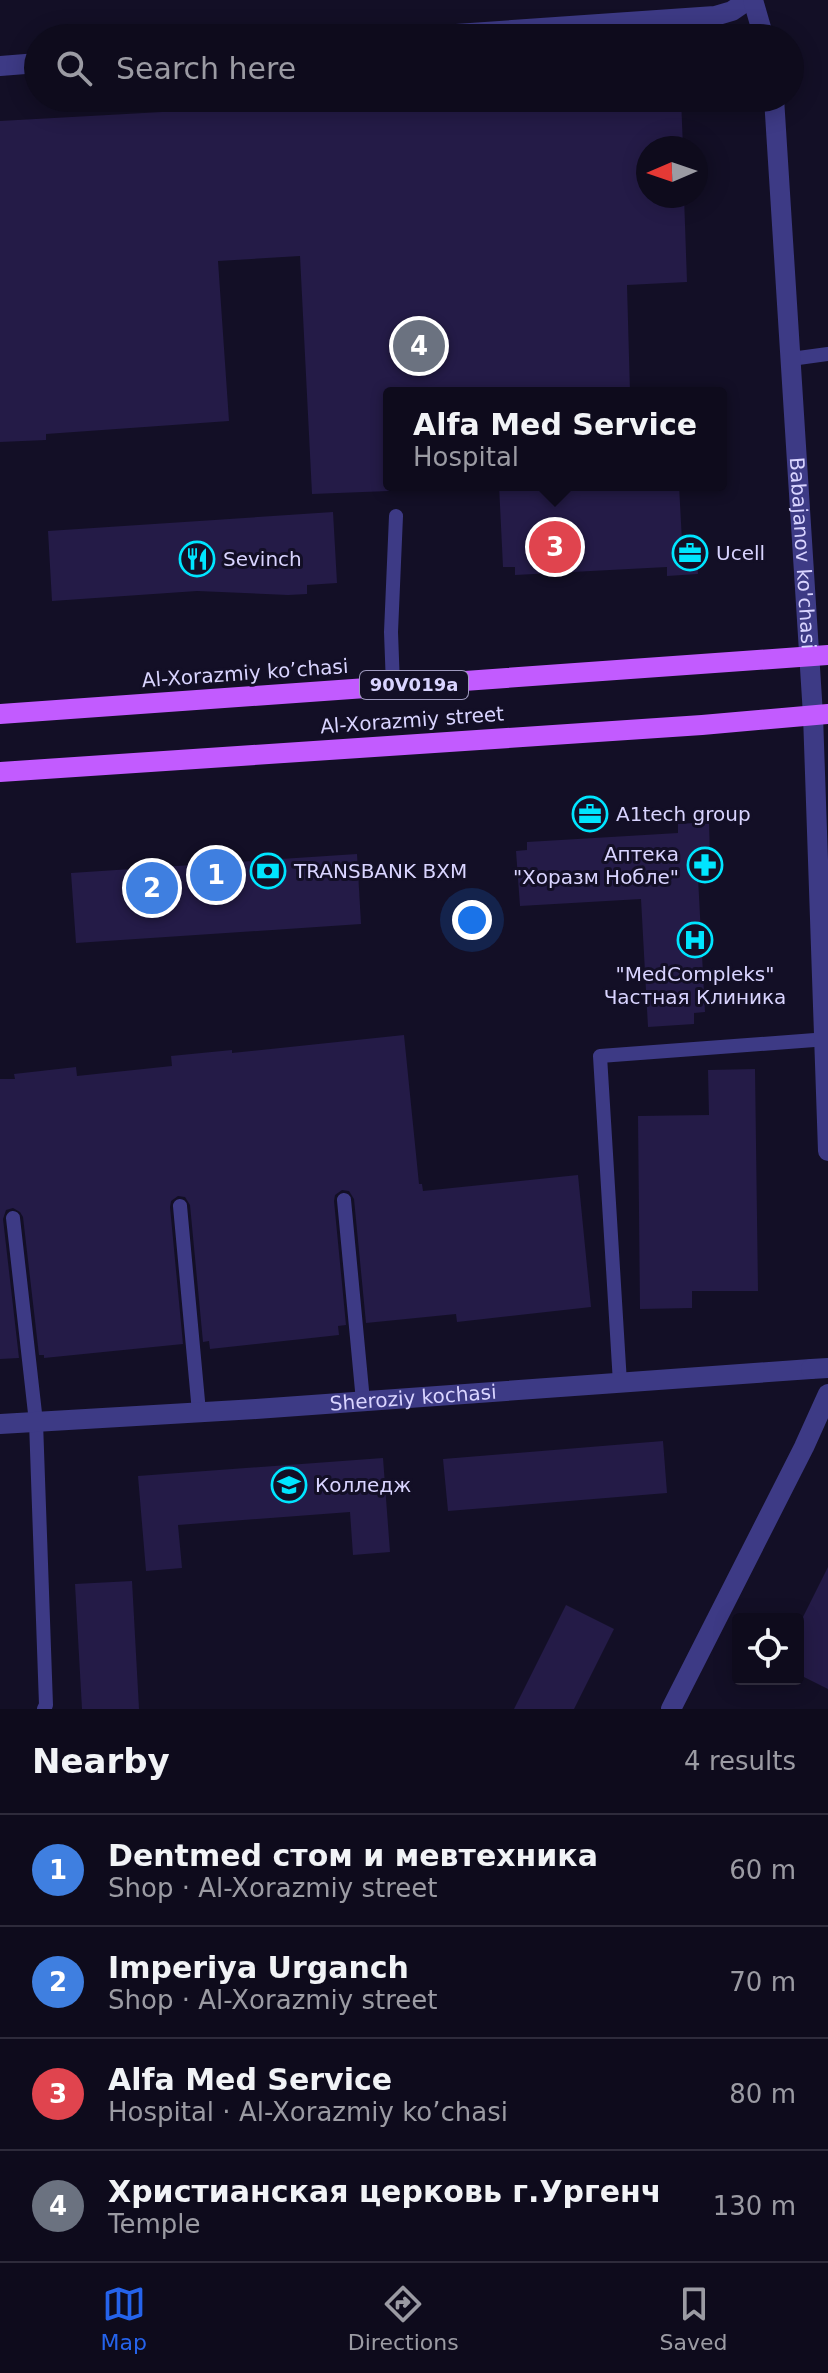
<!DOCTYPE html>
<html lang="en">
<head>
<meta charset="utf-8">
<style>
  :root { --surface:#0e0b1c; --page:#171425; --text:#f1f3f6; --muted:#9b9ba3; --line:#2e2b3b; --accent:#2563eb }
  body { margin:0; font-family:"DejaVu Sans",sans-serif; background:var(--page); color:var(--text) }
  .controls { position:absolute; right:24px; bottom:24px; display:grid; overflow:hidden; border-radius:8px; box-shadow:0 4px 20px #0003 }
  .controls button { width:72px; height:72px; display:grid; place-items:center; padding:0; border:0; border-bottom:2px solid var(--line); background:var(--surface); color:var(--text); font:40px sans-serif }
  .compass { position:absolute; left:636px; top:136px; width:72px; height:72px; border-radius:50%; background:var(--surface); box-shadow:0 4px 20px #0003; rotate:268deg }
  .you { position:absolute; left:472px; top:920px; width:28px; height:28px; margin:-20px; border:6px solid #fff; border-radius:50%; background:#1a73e8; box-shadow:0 0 0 12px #1a73e833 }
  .badge { display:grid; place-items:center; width:52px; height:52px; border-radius:50%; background:var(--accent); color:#fff; font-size:26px; font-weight:700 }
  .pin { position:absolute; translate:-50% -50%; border:4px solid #fff; box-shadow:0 2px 8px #0006 }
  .popup { position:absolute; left:383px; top:387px; width:344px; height:104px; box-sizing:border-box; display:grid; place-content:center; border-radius:8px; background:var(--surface); filter:drop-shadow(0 2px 6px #0005); font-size:26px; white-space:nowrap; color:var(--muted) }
  .popup b { font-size:30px; color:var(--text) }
  .popup::after { content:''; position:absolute; left:50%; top:100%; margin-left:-16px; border:16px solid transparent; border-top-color:var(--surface) }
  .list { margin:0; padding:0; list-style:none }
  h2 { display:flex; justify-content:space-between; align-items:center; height:104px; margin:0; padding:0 32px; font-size:34px }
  h2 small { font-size:26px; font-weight:400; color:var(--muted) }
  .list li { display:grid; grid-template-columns:52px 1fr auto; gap:24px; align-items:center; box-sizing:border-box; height:112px; padding:0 32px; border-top:2px solid var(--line) }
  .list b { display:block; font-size:30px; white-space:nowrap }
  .list p { margin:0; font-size:26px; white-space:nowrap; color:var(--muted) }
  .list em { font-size:26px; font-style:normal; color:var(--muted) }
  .icon { flex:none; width:44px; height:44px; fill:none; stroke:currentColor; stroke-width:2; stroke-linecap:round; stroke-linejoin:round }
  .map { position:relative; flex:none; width:828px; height:1709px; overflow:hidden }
  .search { position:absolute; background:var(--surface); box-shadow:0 4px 20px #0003; left:24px; right:24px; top:24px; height:88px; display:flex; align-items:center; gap:20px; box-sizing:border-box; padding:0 28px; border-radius:44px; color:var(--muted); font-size:30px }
  .sheet { height:552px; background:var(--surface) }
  nav { display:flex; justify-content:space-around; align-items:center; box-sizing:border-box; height:112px; border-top:2px solid var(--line); background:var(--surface); font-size:22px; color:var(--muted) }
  nav a { display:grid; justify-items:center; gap:4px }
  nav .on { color:var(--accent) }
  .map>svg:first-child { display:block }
  .building { fill:#241b47 }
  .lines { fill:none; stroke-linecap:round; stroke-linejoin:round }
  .service { stroke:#3d3a85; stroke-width:14 }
  .minor { stroke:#3d3a85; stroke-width:20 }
  .tertiary { stroke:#3d3a85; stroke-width:20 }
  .primary { stroke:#c25bff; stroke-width:20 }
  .labels { text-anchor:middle; stroke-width:6; stroke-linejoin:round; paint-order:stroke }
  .shield { fill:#130f26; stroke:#9e99be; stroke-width:2 }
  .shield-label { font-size:18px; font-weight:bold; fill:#d9d4ff }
  .street-label { font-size:20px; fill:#d9d4ff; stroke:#130f26 }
  .poi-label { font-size:20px; fill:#d9d4ff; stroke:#130f26; text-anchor:start }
</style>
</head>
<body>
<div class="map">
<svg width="828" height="1709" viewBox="0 0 828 1709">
  <rect width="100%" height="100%" fill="#130f26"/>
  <g class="building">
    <path d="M 292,98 L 681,98 L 683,148 L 648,148 L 648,196 L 684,196 L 687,282 L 627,285 L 630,393 L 389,393 L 389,491 L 312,494 L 300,256 L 218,261 L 229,421 L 46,434 L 46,440 L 0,442 L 0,121 L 216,109 L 293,102 Z"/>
    <path d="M 499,485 L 679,485 L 682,541 L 695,541 L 698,574 L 667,576 L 667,567 L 515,575 L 515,567 L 503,567 Z"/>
    <path d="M 333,512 L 337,583 L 307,585 L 307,594 L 288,595 L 197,591 L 52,601 L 48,531 Z"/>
    <path d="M 709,822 L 710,857 L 697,858 L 705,1012 L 694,1013 L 694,1024 L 648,1027 L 641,899 L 520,906 L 516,851 L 527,850 L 527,842 L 678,833 L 678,824 Z"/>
    <path d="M 357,854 L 361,924 L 76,943 L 71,873 Z"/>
    <path d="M 404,1035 L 419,1184 L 422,1184 L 423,1191 L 578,1175 L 591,1307 L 457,1322 L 456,1314 L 366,1323 L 354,1199 L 349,1191 L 342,1190 L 335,1195 L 334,1201 L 346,1325 L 338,1326 L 339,1335 L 210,1349 L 209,1341 L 203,1342 L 190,1205 L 185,1197 L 178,1196 L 171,1201 L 170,1207 L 183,1344 L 44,1358 L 44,1355 L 39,1355 L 23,1217 L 20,1212 L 13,1208 L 6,1210 L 3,1219 L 19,1358 L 0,1359 L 0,1079 L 15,1079 L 14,1074 L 76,1067 L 77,1076 L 172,1066 L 171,1056 L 232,1050 L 232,1053 Z"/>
    <path d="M 755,1069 L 758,1291 L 692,1291 L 692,1308 L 640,1309 L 638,1116 L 709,1115 L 708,1070 Z"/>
    <path d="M 663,1441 L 667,1493 L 448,1511 L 443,1459 Z"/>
    <path d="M 383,1458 L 390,1552 L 353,1555 L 350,1512 L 178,1525 L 182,1568 L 146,1571 L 138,1476 Z"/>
    <path d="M 828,1567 L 828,1689 L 798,1674 L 798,1627 Z"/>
    <path d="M 132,1581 L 139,1709 L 82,1709 L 75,1584 Z"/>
    <path d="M 566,1605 L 614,1629 L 574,1709 L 514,1709 Z"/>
  </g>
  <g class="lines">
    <g class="service">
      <path d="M 791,359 L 828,354"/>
      <path d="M 393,686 L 391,632 L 396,516"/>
      <path d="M 344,1200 L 363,1401"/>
      <path d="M 180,1206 L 199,1412"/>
      <path d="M 13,1218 L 36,1422 L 46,1705 L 44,1709"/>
      <path d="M 620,1383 L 600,1056 L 828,1039"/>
    </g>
    <g class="minor">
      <path d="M 398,38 L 715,16 L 732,11 L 748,0"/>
      <path d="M 0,66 L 38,63"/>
      <path id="s1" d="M 0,1424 L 256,1409 L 811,1369"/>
    </g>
    <g class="tertiary">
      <path d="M 753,0 L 764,38"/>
      <path id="s2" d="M 774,98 L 813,715 L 828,1151"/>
      <path d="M 811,1369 L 828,1368"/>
      <path d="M 671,1709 L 804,1447 L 828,1394"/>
    </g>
    <g class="primary">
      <path d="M 0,714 L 828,655"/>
      <path d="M 0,772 L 702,725 L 828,714"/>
    </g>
  </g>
  <defs>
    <g id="office-ring" transform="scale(1.8)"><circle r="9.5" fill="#130f26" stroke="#00e5ff" stroke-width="1.5"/><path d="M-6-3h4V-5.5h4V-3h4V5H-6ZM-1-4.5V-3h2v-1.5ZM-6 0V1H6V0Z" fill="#00e5ff"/></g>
    <g id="restaurant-ring" transform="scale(1.8)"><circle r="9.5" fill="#130f26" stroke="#00e5ff" stroke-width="1.5"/><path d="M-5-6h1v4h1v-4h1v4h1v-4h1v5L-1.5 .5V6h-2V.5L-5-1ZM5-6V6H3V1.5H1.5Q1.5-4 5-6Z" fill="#00e5ff"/></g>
    <g id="pharmacy-ring" transform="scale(1.8)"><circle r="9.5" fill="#130f26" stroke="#00e5ff" stroke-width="1.5"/><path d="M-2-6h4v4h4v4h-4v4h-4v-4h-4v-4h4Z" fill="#00e5ff"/></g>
    <g id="bank-ring" transform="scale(1.8)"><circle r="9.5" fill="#130f26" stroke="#00e5ff" stroke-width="1.5"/><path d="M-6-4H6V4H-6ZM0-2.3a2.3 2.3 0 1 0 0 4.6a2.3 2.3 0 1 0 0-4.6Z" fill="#00e5ff"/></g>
    <g id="hospital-ring" transform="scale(1.8)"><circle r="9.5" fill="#130f26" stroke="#00e5ff" stroke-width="1.5"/><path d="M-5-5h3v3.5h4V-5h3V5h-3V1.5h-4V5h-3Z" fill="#00e5ff"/></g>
    <g id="university-ring" transform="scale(1.8)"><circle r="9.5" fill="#130f26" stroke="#00e5ff" stroke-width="1.5"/><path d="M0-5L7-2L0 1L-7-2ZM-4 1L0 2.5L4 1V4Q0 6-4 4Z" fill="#00e5ff"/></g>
  </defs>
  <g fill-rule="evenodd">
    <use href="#office-ring" x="690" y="553"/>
    <use href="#restaurant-ring" x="197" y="559"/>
    <use href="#office-ring" x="590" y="814"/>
    <use href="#pharmacy-ring" x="705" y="865"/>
    <use href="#bank-ring" x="268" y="871"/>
    <use href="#hospital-ring" x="695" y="940"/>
    <use href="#university-ring" x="289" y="1485"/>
  </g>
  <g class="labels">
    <rect class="shield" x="360" y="671" width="108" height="28" rx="6"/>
    <g class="shield-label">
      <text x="414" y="691">90V019a</text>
    </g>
    <g class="street-label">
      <text dy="7" stroke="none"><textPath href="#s2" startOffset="456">Babajanov ko'chasi</textPath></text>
      <text transform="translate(245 673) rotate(-4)" y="7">Al-Xorazmiy ko’chasi</text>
      <text transform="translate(412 720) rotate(-4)" y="7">Al-Xorazmiy street</text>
      <text dy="7" stroke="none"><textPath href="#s1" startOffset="414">Sheroziy kochasi</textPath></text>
    </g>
    <g class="poi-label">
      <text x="716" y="560">Ucell</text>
      <text x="223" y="566">Sevinch</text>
      <text x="616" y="821">A1tech group</text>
      <text x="679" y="861" text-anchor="end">Аптека<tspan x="679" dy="23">"Хоразм Нобле"</tspan></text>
      <text x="294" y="878">TRANSBANK BXM</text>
      <text x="695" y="981" text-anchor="middle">"MedCompleks"<tspan x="695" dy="23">Частная Клиника</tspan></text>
      <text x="315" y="1492">Колледж</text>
    </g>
  </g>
</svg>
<div class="controls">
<button><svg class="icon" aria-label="locate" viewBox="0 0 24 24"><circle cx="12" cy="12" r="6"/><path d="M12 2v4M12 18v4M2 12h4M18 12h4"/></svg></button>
</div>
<svg class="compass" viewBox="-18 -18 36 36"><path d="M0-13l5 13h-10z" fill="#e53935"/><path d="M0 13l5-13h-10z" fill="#9b9ba3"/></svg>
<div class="you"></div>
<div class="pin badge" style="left:216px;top:875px;background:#3f7fe0">1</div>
<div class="pin badge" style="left:152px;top:888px;background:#3f7fe0">2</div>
<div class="pin badge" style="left:555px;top:547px;background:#e0444e">3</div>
<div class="popup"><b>Alfa Med Service</b>Hospital</div>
<div class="pin badge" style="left:419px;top:346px;background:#6b7280">4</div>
<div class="search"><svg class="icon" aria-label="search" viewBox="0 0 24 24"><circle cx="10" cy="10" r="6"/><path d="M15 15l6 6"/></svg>Search here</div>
</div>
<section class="sheet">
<h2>Nearby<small>4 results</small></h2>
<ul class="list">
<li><span class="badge" style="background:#3f7fe0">1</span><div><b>Dentmed стом и мевтехника</b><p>Shop · Al-Xorazmiy street</p></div><em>60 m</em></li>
<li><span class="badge" style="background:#3f7fe0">2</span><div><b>Imperiya Urganch</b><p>Shop · Al-Xorazmiy street</p></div><em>70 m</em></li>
<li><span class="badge" style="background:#e0444e">3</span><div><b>Alfa Med Service</b><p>Hospital · Al-Xorazmiy ko’chasi</p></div><em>80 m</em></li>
<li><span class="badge" style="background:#6b7280">4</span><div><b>Христианская церковь г.Ургенч</b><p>Temple</p></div><em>130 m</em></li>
</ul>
</section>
<nav>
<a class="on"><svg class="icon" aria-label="map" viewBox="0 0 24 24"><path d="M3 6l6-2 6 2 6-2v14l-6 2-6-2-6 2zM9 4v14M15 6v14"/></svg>Map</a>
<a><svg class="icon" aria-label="directions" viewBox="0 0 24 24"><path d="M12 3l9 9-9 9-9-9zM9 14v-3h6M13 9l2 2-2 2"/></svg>Directions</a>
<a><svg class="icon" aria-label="saved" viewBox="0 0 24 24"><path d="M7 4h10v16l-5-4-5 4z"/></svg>Saved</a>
</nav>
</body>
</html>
